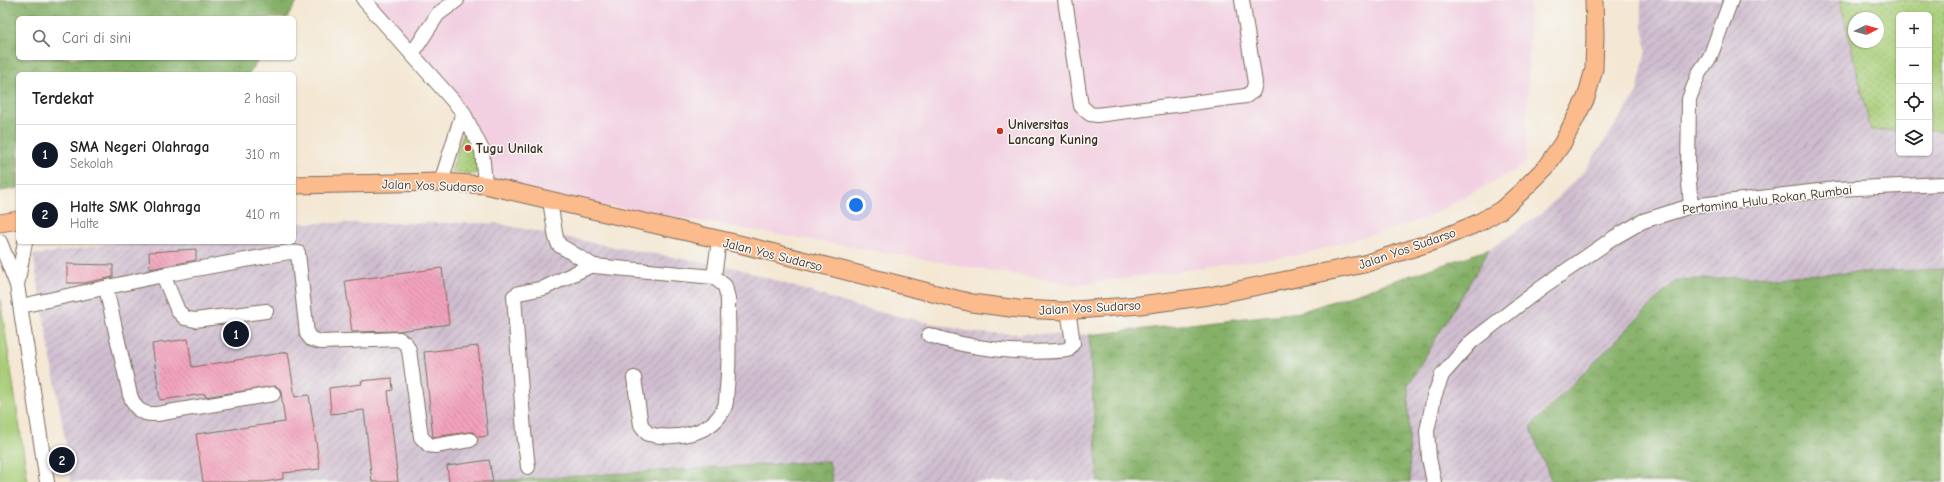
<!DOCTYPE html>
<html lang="id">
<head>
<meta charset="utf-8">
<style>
  :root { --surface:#fff; --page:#f2f2f2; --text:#202124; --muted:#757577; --line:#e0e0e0; --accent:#111827 }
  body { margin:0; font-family:"Comic Neue",sans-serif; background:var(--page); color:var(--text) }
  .controls { position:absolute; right:12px; top:12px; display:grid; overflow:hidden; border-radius:6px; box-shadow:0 1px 3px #0004 }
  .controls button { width:36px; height:36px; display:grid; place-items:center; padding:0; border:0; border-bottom:1px solid var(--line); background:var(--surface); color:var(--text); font:20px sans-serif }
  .compass { position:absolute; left:1848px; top:12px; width:36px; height:36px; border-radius:50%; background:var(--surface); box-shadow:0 1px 3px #0004; rotate:84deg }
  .you { position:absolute; left:856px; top:205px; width:14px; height:14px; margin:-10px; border:3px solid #fff; border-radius:50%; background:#1a73e8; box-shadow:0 0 0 6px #1a73e833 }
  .badge { display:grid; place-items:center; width:26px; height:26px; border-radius:50%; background:var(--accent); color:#fff; font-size:13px; font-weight:700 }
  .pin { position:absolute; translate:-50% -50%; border:2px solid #fff; box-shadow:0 1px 4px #0006 }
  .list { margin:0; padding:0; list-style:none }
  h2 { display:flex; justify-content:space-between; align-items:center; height:52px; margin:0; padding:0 16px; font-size:17px }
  h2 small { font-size:13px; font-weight:400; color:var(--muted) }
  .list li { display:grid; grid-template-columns:26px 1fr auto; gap:12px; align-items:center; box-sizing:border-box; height:60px; padding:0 16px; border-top:1px solid var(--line) }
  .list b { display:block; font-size:15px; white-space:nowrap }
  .list p { margin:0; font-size:13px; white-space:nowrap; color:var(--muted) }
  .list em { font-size:13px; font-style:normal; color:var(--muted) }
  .icon { flex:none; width:22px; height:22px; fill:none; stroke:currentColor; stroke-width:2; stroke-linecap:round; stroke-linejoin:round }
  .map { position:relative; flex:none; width:1944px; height:482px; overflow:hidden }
  .search { position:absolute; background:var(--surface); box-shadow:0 1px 3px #0004; left:16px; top:16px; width:280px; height:44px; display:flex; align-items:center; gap:10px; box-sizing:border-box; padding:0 14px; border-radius:6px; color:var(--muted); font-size:15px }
  .panel { position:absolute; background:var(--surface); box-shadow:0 1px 3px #0004; left:16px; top:72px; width:280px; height:172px; border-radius:6px }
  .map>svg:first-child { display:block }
  .built { fill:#f2cfe1 }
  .industrial { fill:url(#industrial-furrows); fill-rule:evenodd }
  .grass { fill:url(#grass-dots); stroke:#717c4a; fill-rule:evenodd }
  .forest { fill:url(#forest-crowns); stroke:#606d43 }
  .garden { fill:#a7cd77; stroke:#717c4a }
  .building { fill:url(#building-back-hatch) }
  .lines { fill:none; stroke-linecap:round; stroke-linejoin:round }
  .minor-casing { stroke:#7c6c5d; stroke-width:16 }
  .major-casing { stroke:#7c6c5d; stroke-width:19 }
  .minor { stroke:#fff; stroke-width:14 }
  .major { stroke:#fbbb8c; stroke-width:17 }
  .poi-dot { fill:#c8321e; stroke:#f6f6f2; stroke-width:1.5 }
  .labels { text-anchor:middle; stroke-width:3; stroke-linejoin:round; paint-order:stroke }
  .poi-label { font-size:13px; font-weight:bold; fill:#3b2a1e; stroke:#f6f6f2; text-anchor:start }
  .street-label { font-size:13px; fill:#3b2a1e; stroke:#f6f6f2 }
</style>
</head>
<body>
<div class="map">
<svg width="1944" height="482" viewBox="0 0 1944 482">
  <defs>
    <pattern id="industrial-furrows" width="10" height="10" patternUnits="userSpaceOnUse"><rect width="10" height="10" fill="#cfbdcf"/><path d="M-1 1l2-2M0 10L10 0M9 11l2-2" fill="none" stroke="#a99aa7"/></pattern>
    <pattern id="grass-dots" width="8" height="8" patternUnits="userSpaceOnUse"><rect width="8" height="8" fill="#a7cd77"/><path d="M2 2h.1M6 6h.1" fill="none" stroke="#91b066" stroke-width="1.8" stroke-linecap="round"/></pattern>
    <pattern id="forest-crowns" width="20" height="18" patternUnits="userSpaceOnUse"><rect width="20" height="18" fill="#85b068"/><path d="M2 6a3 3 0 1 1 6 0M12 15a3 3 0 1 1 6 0" fill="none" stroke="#6e8f55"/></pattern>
    <pattern id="building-back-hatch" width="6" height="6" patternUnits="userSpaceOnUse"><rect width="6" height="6" fill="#f3a2bd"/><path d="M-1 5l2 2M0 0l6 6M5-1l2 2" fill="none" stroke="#c68499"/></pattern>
  </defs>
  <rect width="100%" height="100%" fill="#f6f6f2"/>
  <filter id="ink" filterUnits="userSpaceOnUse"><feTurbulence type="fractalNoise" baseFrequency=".025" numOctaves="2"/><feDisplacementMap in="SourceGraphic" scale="8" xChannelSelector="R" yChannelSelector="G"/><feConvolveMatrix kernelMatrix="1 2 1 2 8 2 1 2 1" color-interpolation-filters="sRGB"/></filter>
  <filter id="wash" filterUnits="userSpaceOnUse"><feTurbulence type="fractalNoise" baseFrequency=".012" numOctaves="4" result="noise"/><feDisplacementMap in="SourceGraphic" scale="16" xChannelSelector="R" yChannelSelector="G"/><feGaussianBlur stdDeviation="0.9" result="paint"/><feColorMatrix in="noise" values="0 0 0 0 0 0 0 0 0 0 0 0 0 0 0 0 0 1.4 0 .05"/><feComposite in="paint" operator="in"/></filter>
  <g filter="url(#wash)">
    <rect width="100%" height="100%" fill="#f4e7d3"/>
    <path class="built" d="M 365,0 L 1530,0 L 1526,164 L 1424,219 L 1305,254 L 1077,285 L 485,185 L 463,112 Z"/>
    <path class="industrial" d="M 1640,0 L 1944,0 L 1944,482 L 71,482 L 65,439 L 33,255 L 124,242 L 294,242 L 294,223 L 495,223 L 609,246 L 736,268 L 861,308 L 976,333 L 1107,335 L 1300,312 L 1363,297 L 1490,249 L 1542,213 L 1585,170 L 1637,93 L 1646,50 ZM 1899,15 L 1929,15 L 1929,153 L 1899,153 ZM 1854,18 L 1878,18 L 1878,42 L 1854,42 Z"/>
    <g class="grass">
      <path d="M 1840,0 L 1944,0 L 1944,131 L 1929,130 L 1929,15 L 1899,15 L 1899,130 L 1871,130 ZM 1854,18 L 1878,18 L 1878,42 L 1854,42 Z"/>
      <path d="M 468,127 L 477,152 L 480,171 L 476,174 L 451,172 L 464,131 Z"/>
    </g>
    <g class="forest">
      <path d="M 0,0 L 298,0 L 287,18 L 18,18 L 18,58 L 260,58 L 249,74 L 18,74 L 18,188 L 0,191 Z"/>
      <path d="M 1490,249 L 1408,385 L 1410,482 L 1098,482 L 1089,335 L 1300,312 Z"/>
      <path d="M 1944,269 L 1944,482 L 1552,482 L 1530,427 L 1676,280 Z"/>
      <path d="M 829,461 L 833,482 L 493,482 L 493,481 Z"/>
    </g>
    <path class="garden" d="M 0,298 L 28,482 L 0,482 Z"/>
    <g id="blocks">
      <g class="building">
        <path d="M 196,249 L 196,260 L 150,269 L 149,252 Z"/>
        <path d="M 67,264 L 113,265 L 113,277 L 84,283 L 67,283 Z"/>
        <path d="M 442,268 L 449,324 L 399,331 L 352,332 L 345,281 Z"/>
        <path d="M 188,339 L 192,367 L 288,352 L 295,397 L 309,395 L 320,469 L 283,473 L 283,479 L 264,482 L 203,482 L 196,434 L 285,422 L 281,392 L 280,389 L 276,386 L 205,397 L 205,394 L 160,400 L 152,344 Z"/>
        <path d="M 478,346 L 488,436 L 478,437 L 473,432 L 469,432 L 433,437 L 424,352 Z"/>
        <path d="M 392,378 L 393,390 L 388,391 L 398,482 L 372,482 L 364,410 L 331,414 L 329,388 L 362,384 L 361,381 Z"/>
        <path d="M 489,460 L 493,482 L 449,482 L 447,466 Z"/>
      </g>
    </g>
  </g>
  <g filter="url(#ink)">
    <use href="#blocks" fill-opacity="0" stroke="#7c6c5d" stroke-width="1"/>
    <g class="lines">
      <g class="minor-casing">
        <g id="minor">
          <path d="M 364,0 L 463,112 L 482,150 L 485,185"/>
          <path d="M 1065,0 L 1081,106 L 1090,114 L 1097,115 L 1246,96 L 1253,91 L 1255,83 L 1242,0"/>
          <path d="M 412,54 L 438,14 L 457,0"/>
          <path d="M 441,182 L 463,112"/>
          <path d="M 550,201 L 556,238 L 559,245 L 594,266 L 714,277 L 725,286 L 728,299 C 728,329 730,358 727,388 C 726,393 727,401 725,406 C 714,435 674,440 648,434 L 641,425 L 634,378"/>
          <path d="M 1691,206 L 1688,171 L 1689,99 L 1699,73 L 1710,57 L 1731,0"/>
          <path d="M 0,242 L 17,285 L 47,482"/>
          <path d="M 163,275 L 289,252 L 298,253 L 307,334 L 311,339 L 321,342 L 399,339 L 406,344 L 409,350 L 421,437 L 429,445 L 435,446 L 470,440"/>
          <path d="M 714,277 L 719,240"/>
          <path d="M 17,285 L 25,242"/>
          <path d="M 106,288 L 130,395 C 135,409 141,415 157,414 L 273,394"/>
          <path d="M 21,306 L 163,275 L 178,311 L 185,318 L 195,320 L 266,311"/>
          <path d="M 929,335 C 970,349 1025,355 1068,350 L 1073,343 L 1068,310"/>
          <path d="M 528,467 L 524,432 L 514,296 L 519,293 L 544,288 L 592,265"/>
          <path d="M 1434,482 L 1429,458 L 1427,431 L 1434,397 L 1442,375 L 1471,342 L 1541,288 L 1615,237 L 1643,221 L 1691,206 L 1836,189 L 1944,184"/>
        </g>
      </g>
      <g class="major-casing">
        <g id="major">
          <path d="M 294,185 L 441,182 L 485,185 L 743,245 L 972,303 L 1018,309 L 1064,311 L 1140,305 L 1209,296 L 1364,264 L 1435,241 L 1478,223 L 1501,210 L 1522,191 L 1545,168 L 1562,144 L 1586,98 L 1594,69 L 1595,35 L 1594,0"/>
          <path d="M 0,223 L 18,220"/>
        </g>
      </g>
      <use href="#minor" class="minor"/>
      <use href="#major" class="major"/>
    </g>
  </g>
  <g class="poi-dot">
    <circle cx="1000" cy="131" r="4"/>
    <circle cx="468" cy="148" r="4"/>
  </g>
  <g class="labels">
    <g class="poi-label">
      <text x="1008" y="129">Universitas<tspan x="1008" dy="15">Lancang Kuning</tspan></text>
      <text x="476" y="153">Tugu Unilak</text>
    </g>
    <g class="street-label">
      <text transform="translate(433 185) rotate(2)" y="5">Jalan Yos Sudarso</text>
      <text transform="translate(1767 199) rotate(-7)" y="5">Pertamina Hulu Rokan Rumbai</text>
      <text transform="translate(1407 248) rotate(-19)" y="5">Jalan Yos Sudarso</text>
      <text transform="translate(773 254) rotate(14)" y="5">Jalan Yos Sudarso</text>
      <text transform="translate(1090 307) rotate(-3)" y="5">Jalan Yos Sudarso</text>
    </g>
  </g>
</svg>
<div class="controls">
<button>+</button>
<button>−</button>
<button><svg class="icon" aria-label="locate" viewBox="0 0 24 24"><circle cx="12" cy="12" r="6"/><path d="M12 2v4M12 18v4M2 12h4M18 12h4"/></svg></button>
<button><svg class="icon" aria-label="layers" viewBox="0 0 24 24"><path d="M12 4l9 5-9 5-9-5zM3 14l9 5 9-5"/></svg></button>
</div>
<svg class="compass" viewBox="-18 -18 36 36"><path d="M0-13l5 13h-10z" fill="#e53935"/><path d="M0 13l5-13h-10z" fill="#757577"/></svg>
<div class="you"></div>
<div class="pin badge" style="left:236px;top:334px">1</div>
<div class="pin badge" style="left:62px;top:460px">2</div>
<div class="search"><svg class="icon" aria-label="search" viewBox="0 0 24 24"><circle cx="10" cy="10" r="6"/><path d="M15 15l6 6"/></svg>Cari di sini</div>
<section class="panel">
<h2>Terdekat<small>2 hasil</small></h2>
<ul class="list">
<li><span class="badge">1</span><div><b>SMA Negeri Olahraga</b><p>Sekolah</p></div><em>310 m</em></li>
<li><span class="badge">2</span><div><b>Halte SMK Olahraga</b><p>Halte</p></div><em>410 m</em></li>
</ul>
</section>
</div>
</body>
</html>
